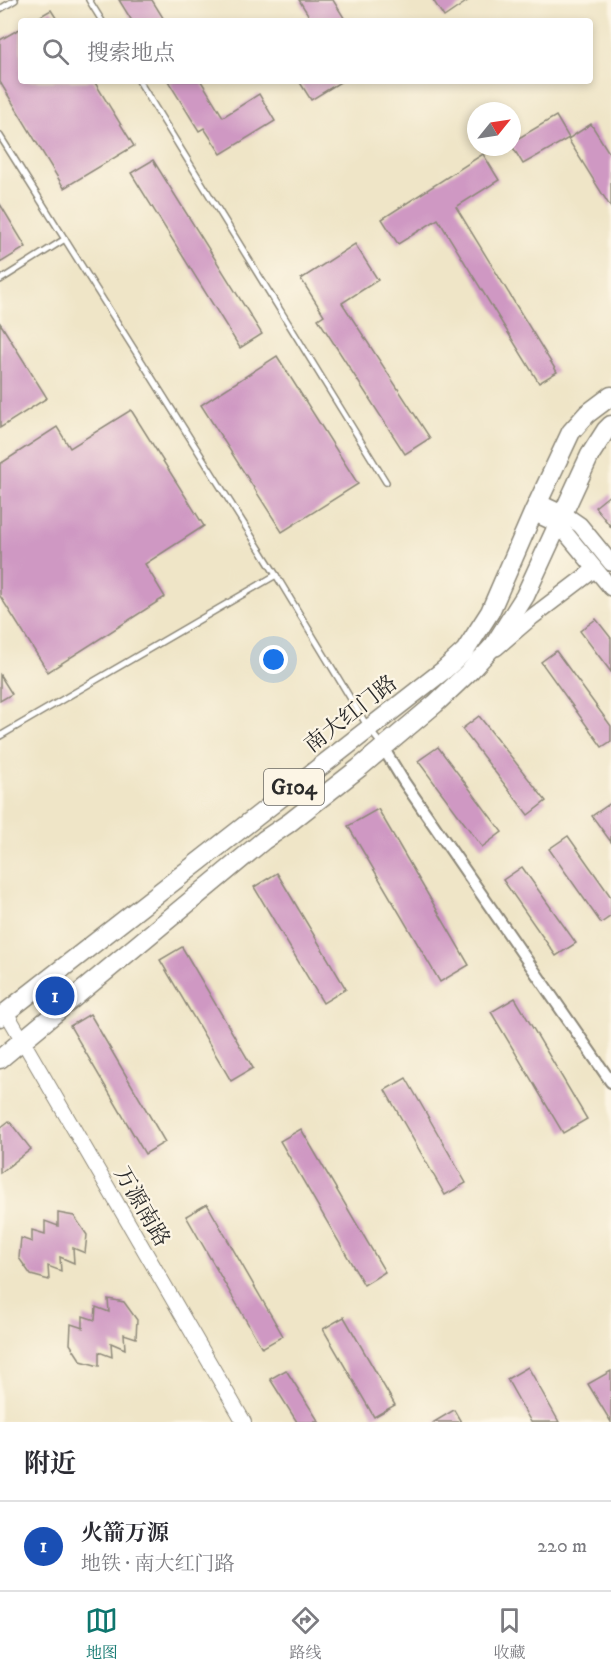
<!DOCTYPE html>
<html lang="zh">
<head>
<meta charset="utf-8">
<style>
  :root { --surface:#fff; --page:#f7f7f7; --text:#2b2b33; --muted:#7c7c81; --line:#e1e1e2; --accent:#0f766e }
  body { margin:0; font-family:"IM FELL DW Pica","Noto Serif SC",serif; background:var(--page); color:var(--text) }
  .compass { position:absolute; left:467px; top:102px; width:54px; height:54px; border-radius:50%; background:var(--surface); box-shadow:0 3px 9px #0003; rotate:60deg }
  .you { position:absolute; left:274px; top:660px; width:21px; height:21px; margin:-15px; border:4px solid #fff; border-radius:50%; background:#1a73e8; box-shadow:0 0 0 9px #1a73e833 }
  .badge { display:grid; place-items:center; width:39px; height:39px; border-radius:50%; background:var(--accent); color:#fff; font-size:20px; font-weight:700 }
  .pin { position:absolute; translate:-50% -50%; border:3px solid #fff; box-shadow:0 2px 6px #0006 }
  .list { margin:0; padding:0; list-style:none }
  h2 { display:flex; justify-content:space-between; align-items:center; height:78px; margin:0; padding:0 24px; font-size:26px }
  h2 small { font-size:20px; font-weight:400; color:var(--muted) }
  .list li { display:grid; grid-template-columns:39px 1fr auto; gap:18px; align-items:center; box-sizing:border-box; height:90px; padding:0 24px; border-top:2px solid var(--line) }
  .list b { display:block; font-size:22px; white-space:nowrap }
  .list p { margin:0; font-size:20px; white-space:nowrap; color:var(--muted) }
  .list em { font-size:20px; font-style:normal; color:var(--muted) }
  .icon { flex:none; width:33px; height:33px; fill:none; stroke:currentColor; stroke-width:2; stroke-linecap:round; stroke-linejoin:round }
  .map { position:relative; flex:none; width:611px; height:1422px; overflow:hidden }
  .search { position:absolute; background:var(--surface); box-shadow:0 3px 9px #0003; left:18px; right:18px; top:18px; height:66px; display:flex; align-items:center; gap:15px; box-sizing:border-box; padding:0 21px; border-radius:6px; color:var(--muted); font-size:22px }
  .sheet { height:168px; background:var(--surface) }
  nav { display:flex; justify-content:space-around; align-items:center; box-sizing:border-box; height:84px; border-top:2px solid var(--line); background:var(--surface); font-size:16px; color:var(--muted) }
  nav a { display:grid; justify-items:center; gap:3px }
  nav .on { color:var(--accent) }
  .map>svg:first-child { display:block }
  .building { fill:#cf98c3 }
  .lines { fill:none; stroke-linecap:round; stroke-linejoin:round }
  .service-casing { stroke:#8d8879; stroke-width:8 }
  .minor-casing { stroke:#8d8879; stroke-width:14 }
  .tertiary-casing { stroke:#8d8879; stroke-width:16 }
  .secondary-casing { stroke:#8d8879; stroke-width:18 }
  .trunk-casing { stroke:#8d8879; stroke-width:21 }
  .service { stroke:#fff; stroke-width:5 }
  .minor { stroke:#fff; stroke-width:10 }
  .tertiary { stroke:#fff; stroke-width:14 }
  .secondary { stroke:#fff; stroke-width:15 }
  .trunk { stroke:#fff; stroke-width:18 }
  .labels { text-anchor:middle; stroke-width:4.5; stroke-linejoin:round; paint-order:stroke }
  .shield { fill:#fcf5e5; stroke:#6a6863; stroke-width:1.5 }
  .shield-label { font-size:21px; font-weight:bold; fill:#2b2b2b }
  .street-label { font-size:22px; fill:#2b2b2b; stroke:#fcf5e5 }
</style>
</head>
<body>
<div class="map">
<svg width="611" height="1422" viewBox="0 0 611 1422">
  <rect width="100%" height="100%" fill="#fcf5e5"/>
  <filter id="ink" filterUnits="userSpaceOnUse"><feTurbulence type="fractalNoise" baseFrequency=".0167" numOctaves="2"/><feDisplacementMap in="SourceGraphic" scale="12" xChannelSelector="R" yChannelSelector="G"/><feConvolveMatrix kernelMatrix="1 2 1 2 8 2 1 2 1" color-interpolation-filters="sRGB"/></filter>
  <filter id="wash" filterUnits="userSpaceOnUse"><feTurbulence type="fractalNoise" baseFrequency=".008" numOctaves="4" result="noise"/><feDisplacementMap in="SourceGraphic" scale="24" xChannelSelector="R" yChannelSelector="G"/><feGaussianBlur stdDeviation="1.35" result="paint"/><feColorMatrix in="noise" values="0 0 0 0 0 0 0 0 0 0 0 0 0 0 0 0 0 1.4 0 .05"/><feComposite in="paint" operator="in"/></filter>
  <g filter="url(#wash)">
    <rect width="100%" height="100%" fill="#efe5c7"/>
    <g id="blocks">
      <g class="building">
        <path d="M 119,0 L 152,0 L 165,21 L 132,21 Z"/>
        <path d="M 299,0 L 333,0 L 346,21 L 312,21 Z"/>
        <path d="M 433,0 L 469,0 L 444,17 Z"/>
        <path d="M 51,10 L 58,21 L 32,21 Z"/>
        <path d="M 21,28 L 21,81 L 94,81 L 134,146 L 64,188 L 0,82 L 0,40 Z"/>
        <path d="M 168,81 L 201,81 L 223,117 L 259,94 L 275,121 L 221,154 L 204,128 L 199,131 Z"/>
        <path d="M 299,81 L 342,81 L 311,100 Z"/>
        <path d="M 556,116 L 569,138 L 523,164 L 512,146 L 512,142 Z"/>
        <path d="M 591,124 L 611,156 L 611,208 L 568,139 Z"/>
        <path d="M 483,154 L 499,180 L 456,207 L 557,372 L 539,383 L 438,219 L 398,244 L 382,219 Z"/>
        <path d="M 153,160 L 262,334 L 240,348 L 131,173 Z"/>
        <path d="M 0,204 L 26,247 L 0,263 Z"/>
        <path d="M 355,244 L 378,280 L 342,303 L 430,438 L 405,454 L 318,319 L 324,315 L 301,279 Z"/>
        <path d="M 0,323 L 47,398 L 0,428 Z"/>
        <path d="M 277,356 L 358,484 L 282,532 L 201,405 Z"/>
        <path d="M 131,410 L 204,526 L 145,564 L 165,597 L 48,672 L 0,596 L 0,464 L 57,427 L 70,448 Z"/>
        <path d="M 611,494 L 611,527 L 595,507 Z"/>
        <path d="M 596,619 L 611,638 L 611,672 L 580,631 Z"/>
        <path d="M 556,651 L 611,726 L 611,741 L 602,747 L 541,662 Z"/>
        <path d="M 0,675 L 12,694 L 0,701 Z"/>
        <path d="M 479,716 L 546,801 L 528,815 L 462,729 Z"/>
        <path d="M 438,747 L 502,832 L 482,847 L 418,761 Z"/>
        <path d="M 611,803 L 611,842 L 592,816 Z"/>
        <path d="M 378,809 L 469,965 L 440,982 L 348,826 Z"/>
        <path d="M 568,836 L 611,897 L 611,916 L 601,923 L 549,849 Z"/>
        <path d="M 522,867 L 576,943 L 556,956 L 503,880 Z"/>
        <path d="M 277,873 L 346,989 L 323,1003 L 254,887 Z"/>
        <path d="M 182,947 L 253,1068 L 231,1081 L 160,960 Z"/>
        <path d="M 515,998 L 587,1119 L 563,1133 L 491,1012 Z"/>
        <path d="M 90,1014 L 165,1142 L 145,1154 L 70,1026 Z"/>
        <path d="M 406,1078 L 466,1183 L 445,1195 L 385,1090 Z"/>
        <path d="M 9,1121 L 31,1149 L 0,1173 L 0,1128 Z"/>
        <path d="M 301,1129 L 385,1272 L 364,1285 L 280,1141 Z"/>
        <path d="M 207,1204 L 283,1336 L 262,1348 L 186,1216 Z"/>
        <path d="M 58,1213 L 74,1216 L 87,1235 L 85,1253 L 73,1248 L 74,1263 L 60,1257 L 61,1271 L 48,1266 L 49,1280 L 31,1275 L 19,1258 L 21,1238 L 32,1242 L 32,1230 L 45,1234 L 45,1221 L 58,1226 Z"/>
        <path d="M 108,1299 L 124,1302 L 137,1320 L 136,1338 L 124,1334 L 125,1349 L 111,1343 L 112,1357 L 99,1352 L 99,1366 L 81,1361 L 70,1344 L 71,1324 L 83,1328 L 83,1316 L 95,1320 L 96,1307 L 109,1312 Z"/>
        <path d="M 344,1317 L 395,1405 L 374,1417 L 323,1329 Z"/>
        <path d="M 528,1367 L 559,1422 L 531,1422 L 507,1379 Z"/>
        <path d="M 286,1370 L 319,1422 L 297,1422 L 270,1379 Z"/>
        <path d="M 611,1371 L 611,1422 L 588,1384 Z"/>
        <path d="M 454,1410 L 461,1422 L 434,1422 Z"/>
      </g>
    </g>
  </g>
  <g filter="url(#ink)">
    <use href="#blocks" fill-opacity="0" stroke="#8d8879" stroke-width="1.5"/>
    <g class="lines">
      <g class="service-casing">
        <g id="service">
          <path d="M 89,0 L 102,21"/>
          <path d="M 0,9 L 15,0"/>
          <path d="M 139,81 L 386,482"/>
          <path d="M 0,136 L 276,575 L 0,736"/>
          <path d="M 0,280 L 65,239"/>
          <path d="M 276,575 L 369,729 L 381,744"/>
        </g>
      </g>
      <g class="minor-casing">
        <path id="minor" d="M 382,746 L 404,782 L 611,1082"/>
      </g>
      <g class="tertiary-casing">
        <path id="tertiary" d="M 6,1012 L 244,1422"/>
      </g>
      <g class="secondary-casing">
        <g id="secondary">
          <path d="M 538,502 L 564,514 L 580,525 L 611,563"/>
          <path d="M 533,513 L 559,525 L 611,588"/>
          <path d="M 496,648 L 532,617 L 595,569"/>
        </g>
      </g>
      <g class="trunk-casing">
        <g id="trunk">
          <path d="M 0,1017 L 444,670 L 465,651 L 490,612 L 533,513 L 571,432 L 587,414 L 611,396"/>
          <path d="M 0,1059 L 264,840 L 289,823 L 359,768 L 435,704 L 471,670 L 494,645 L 525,596 L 590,455 L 606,430 L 611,425"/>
        </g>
      </g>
      <use href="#service" class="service"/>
      <use href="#minor" class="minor"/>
      <use href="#tertiary" class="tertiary"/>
      <use href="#secondary" class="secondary"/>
      <use href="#trunk" class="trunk"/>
    </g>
  </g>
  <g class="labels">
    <rect class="shield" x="264" y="769" width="60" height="36" rx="4.5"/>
    <g class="shield-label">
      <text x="294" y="794">G104</text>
    </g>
    <g class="street-label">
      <text transform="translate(350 713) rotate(-38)" y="8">南大红门路</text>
      <text transform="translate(143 1206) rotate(60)" y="8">万源南路</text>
    </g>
  </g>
</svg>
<svg class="compass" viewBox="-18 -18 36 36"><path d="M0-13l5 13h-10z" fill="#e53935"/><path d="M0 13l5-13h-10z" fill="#7c7c81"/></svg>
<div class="you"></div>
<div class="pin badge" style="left:55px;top:996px;background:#1a4fb4">1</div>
<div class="search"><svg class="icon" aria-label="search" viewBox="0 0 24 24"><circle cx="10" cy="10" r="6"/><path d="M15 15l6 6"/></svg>搜索地点</div>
</div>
<section class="sheet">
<h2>附近<small></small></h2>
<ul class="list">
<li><span class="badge" style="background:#1a4fb4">1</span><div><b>火箭万源</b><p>地铁 · 南大红门路</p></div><em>220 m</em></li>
</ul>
</section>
<nav>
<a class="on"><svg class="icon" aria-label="map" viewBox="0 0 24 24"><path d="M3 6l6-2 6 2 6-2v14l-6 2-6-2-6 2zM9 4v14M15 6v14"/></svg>地图</a>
<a><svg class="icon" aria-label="directions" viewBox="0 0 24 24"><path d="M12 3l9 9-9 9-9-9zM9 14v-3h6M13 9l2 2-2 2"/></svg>路线</a>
<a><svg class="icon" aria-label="saved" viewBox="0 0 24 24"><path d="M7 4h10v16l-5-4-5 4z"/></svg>收藏</a>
</nav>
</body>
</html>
